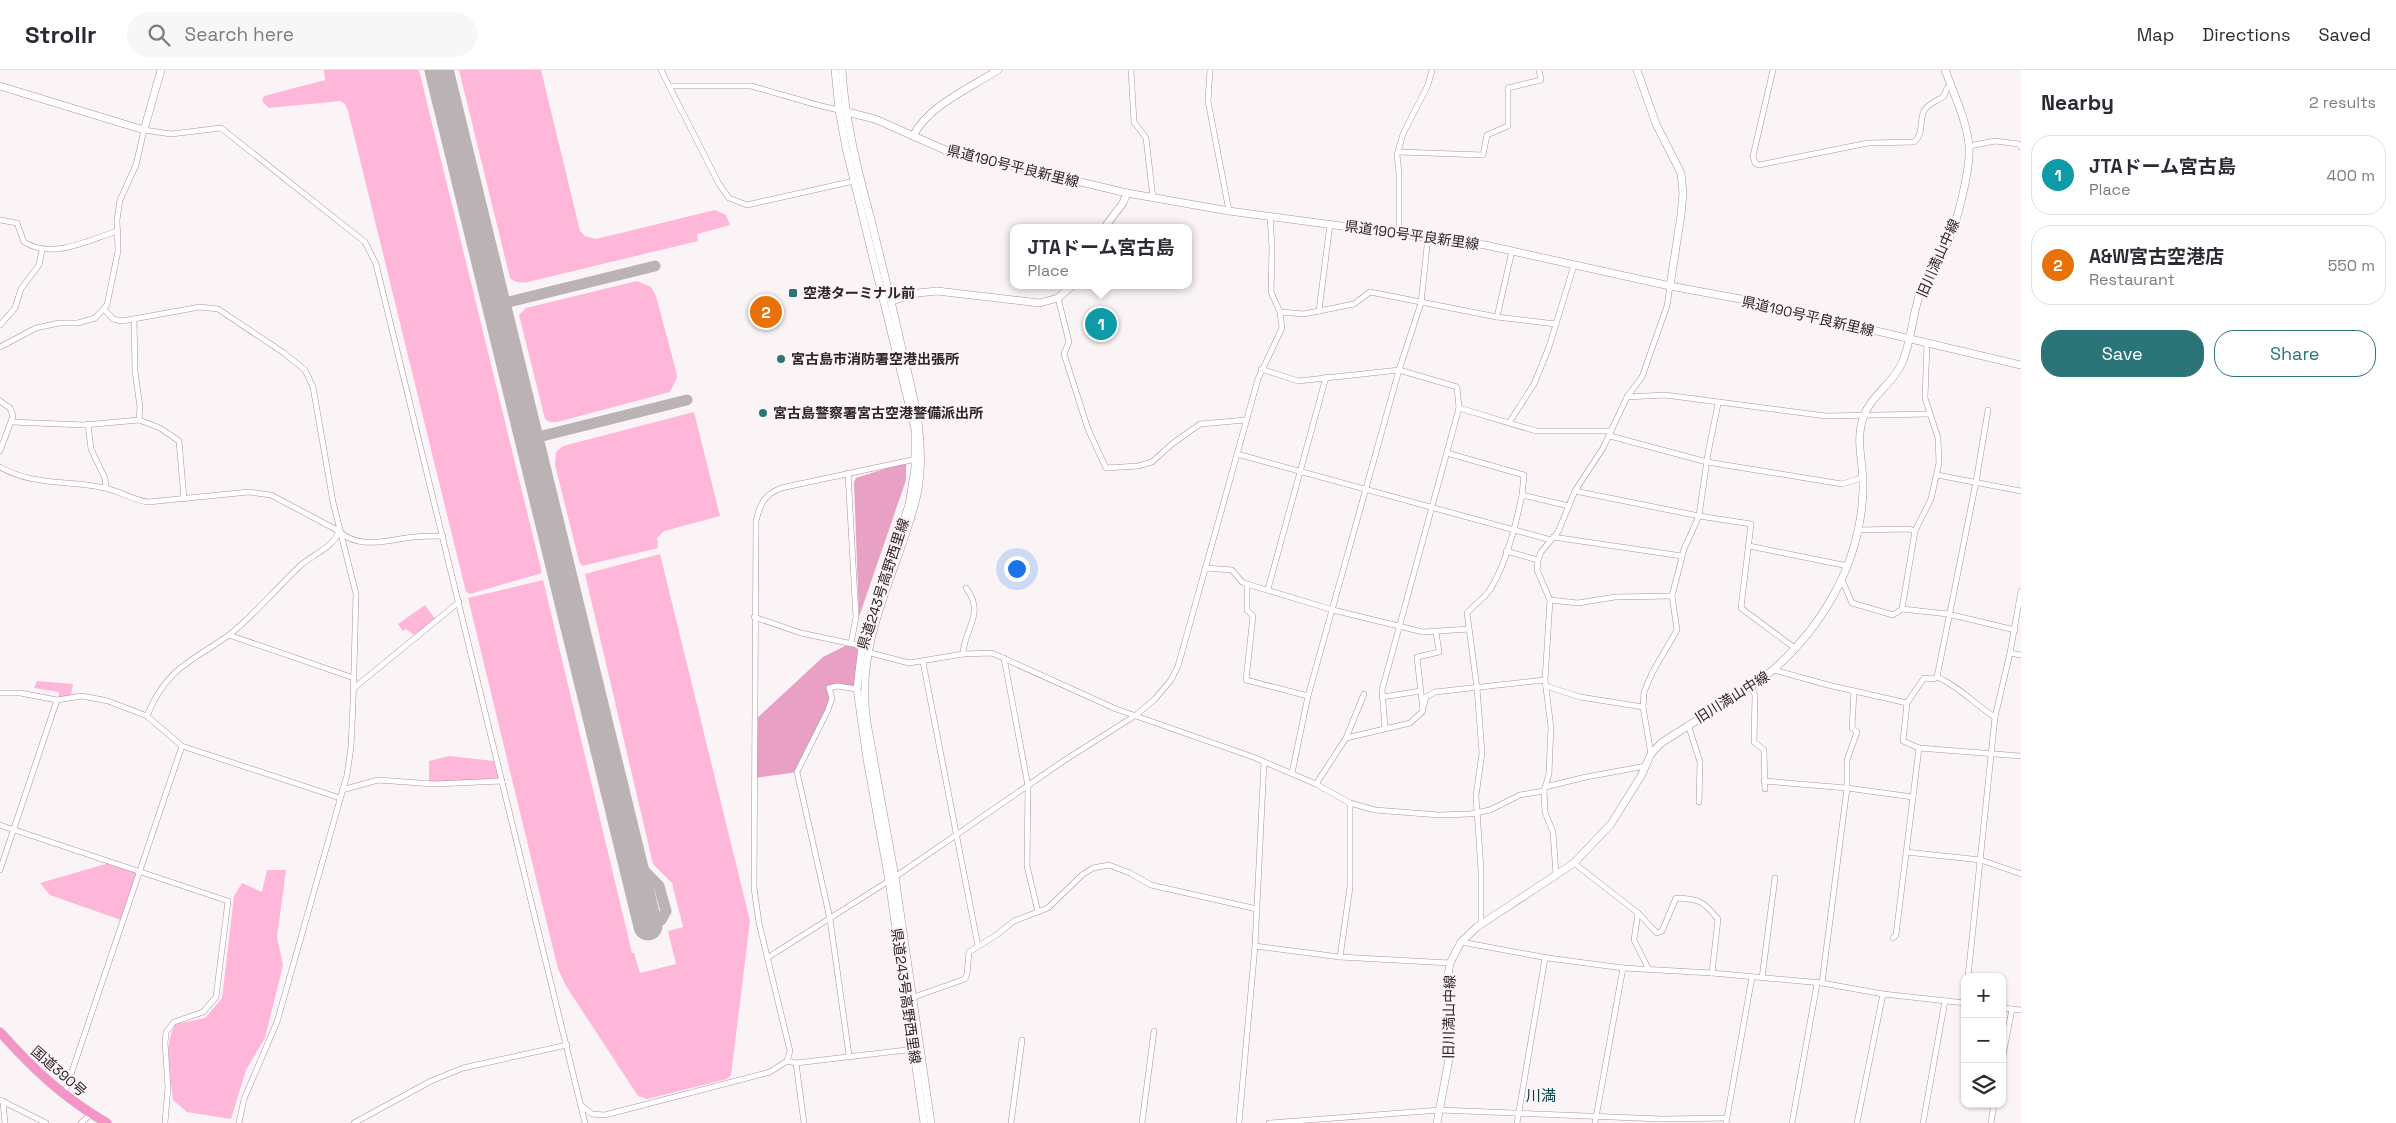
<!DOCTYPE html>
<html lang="en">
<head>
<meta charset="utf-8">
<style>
  :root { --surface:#fff; --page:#f7f7f7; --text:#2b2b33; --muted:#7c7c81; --line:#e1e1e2; --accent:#2b7578 }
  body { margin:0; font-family:"Space Grotesk","Noto Sans JP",sans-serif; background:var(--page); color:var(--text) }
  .controls { position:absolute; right:15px; bottom:15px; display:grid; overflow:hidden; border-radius:10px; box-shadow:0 1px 4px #0004 }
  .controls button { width:45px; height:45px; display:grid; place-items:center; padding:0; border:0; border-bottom:1px solid var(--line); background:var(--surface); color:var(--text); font:25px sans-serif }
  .you { position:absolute; left:1016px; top:498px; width:18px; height:18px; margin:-12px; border:4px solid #fff; border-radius:50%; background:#1a73e8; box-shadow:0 0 0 8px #1a73e833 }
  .badge { display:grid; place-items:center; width:32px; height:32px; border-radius:50%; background:var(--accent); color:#fff; font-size:16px; font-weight:700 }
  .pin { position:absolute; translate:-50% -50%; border:2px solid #fff; box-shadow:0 1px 5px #0006 }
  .popup { position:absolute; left:1010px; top:154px; width:182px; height:65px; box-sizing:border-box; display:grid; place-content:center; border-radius:10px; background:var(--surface); filter:drop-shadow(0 1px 4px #0005); font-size:16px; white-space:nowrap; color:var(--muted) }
  .popup b { font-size:19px; color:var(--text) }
  .popup::after { content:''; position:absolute; left:50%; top:100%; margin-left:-10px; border:10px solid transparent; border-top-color:var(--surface) }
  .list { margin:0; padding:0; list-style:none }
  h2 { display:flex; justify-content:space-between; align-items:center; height:65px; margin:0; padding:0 20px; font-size:21px }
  h2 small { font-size:16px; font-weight:400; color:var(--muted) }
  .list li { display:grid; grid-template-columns:32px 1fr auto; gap:15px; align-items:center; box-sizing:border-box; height:80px; margin:0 10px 10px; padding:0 10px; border:1px solid var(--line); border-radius:20px }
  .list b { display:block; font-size:19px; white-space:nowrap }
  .list p { margin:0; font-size:16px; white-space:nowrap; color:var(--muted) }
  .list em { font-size:16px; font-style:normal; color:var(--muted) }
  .actions { display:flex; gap:10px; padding:15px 20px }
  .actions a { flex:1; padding:11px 0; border:1px solid var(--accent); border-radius:20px; text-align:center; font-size:18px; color:var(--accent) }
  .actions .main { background:var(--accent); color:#fff }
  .icon { flex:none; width:28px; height:28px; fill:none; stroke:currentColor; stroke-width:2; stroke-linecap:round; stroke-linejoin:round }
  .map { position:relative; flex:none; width:2021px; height:1053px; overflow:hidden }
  header { display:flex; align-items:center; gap:30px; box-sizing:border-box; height:70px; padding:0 25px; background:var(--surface); border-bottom:1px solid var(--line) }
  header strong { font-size:24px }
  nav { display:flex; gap:28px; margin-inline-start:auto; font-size:18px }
  .search { width:350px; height:45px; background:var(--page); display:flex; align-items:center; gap:12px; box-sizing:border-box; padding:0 18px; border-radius:28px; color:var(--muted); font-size:19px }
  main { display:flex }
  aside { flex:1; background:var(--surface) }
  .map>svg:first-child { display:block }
  .green { fill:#feb7d9 }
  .forest { fill:#e8a1c4 }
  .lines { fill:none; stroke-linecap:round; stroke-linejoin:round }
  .taxiway { stroke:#bbb2b6; stroke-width:11 }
  .runway { stroke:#bbb2b6; stroke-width:29 }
  .street-casing { stroke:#af8f9e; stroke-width:6 }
  .secondary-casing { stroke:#af8f9e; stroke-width:8 }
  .highway-casing { stroke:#d5d3d4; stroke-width:10 }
  .street { stroke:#fff; stroke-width:5 }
  .secondary { stroke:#fff; stroke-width:7 }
  .highway { stroke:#f594c6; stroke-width:9 }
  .poi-dot { fill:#2b7578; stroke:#fbf4f7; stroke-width:2 }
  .labels { text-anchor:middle; stroke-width:4.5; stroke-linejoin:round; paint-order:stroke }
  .street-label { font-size:14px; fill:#2f2228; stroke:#fbf4f7 }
  .poi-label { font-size:14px; font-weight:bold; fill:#2f2228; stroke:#fbf4f7; text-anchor:start }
  .neighbourhood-label { font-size:15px; fill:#004346; stroke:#fbf4f7 }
</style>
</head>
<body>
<header>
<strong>Strollr</strong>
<div class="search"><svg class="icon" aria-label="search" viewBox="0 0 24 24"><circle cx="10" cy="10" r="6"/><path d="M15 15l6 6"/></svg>Search here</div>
<nav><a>Map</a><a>Directions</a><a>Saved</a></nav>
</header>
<main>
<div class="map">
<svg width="2021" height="1053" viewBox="0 0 2021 1053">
  <rect width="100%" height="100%" fill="#fbf4f7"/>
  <g class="green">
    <path d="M 324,0 L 419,0 L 542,503 L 470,524 L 466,522 L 348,41 L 345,34 L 340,31 L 269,38 L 262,31 L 264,26 L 325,10 Z"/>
    <path d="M 459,0 L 541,0 L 580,161 L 585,166 L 596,169 L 715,140 L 726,145 L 730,155 L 697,164 L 698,171 L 528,212 C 520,213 516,213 510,208 Z"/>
    <path d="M 637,211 L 651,217 L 656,226 L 676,301 L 677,307 L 670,322 L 557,352 L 550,352 L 545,349 L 519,245 L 526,238 Z"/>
    <path d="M 694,342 L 720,446 L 664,461 L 657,468 L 658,478 L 582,496 L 579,491 L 555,395 L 556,382 L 563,376 Z"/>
    <path d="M 660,484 L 750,851 L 731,1005 L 727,1009 L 647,1029 L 638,1026 L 566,916 L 558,899 L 468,528 L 543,510 L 632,883 L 634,883 L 640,903 L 676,894 L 668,861 L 683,857 L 672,813 L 653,794 L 585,504 Z"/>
    <path d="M 425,535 L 436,550 L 414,565 L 406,559 L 403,561 L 398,554 Z"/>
    <path d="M 37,611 L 73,614 L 71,626 L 59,627 L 59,622 L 34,618 Z"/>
    <path d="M 449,686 L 494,691 L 498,708 L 461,711 L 429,712 L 429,691 Z"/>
    <path d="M 109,793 L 138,802 L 121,850 L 50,825 L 40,813 Z"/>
    <path d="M 267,800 L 286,800 L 277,867 L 283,895 L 265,968 L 246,1000 L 231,1049 L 187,1042 L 173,1030 C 171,1007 162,974 176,954 L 205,948 L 222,928 L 234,826 L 242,813 L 262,822 Z"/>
  </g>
  <g class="forest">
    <path d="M 906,392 L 906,410 L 859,547 L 854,412 L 856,408 Z"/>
    <path d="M 851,573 L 862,576 L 857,619 L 837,616 L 829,618 L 832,628 L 797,702 L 755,708 L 754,651 L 823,587 Z"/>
  </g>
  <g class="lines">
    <g class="taxiway">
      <path d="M 496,235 L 655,196"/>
      <path d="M 530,369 L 687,330"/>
      <path d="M 631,787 L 659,816 L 666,841 L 661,850 L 652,852 L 645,845"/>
    </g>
    <path class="runway" d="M 439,0 L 648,856"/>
    <g class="street-casing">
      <g id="street">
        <path d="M 661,0 L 719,114 L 729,128 L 747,135 L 854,111"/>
        <path d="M 1131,0 L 1134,52 L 1146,68 L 1153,128"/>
        <path d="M 1210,0 L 1208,31 L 1229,141"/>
        <path d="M 1773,0 L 1753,86 L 1755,93 L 1759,95 L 1868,73 L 1914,72 C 1924,64 1919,51 1924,41 C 1928,33 1938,31 1944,26 L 1947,18 L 1950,16"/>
        <path d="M 669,16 L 751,16 L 821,36 L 839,40"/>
        <path d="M 1969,76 L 1995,71 L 2019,74 L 2021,77"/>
        <path d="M 1399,82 L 1483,85 L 1487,65 L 1508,56 L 1508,18 L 1541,10 L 1539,0"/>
        <path d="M 0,150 L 17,153 L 24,172 C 53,190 88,170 118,161"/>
        <path d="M 1399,163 L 1399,103 L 1397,85 L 1403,64 L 1428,15 L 1432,0"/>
        <path d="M 1058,228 L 1069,272 L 1064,284 L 1088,359 L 1106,398 L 1138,396 L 1152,392 L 1172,374 L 1200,354 L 1246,350"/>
        <path d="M 104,239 L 113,249 L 122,251 L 200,237 L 218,239 L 284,283 L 305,300 L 313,317 L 333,432 L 356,524 L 353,633 L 351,677 L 347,705 L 277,952 L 244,1029 L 239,1053"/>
        <path d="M 1319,241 L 1354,234 L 1370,222 L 1497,247 L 1556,254"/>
        <path d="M 1280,242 L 1304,244 L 1319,241 L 1330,154"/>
        <path d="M 1497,247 L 1512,181"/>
        <path d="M 134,249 L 135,301 L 140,337 L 139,350"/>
        <path d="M 0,255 L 15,238 L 21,219 L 39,195 L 42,180"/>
        <path d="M 1927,274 L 1925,328 L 1938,368 L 1939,393 L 1931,429 L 1915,461 L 1902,539 L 1948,544 L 2015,560"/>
        <path d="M 0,277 L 36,258 L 59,253 L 78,253 L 95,248 L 107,235 L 118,181 L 117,150 L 120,130 L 136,95 L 144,60 L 171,64 L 221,58 L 365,172 L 376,194 L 585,1053"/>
        <path d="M 1261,299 L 1298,311 L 1399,300 L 1457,317 L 1459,338 L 1382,620 L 1385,658"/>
        <path d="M 1627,327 L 1665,325 L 1826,346 L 1929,344"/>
        <path d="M 0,331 L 10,338 L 13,346 L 0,381"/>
        <path d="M 1459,338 L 1536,361 L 1611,361"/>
        <path d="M 12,352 L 84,355 L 139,350 L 160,358 L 179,371 L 184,429"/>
        <path d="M 1509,353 L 1534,314 L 1549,277 L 1574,195"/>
        <path d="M 88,354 L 91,379 L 105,408 L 106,418"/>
        <path d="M 1610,366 L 1707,392 L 1842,414 L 1862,408"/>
        <path d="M 1447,383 L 1524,405 L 1522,425"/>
        <path d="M 1237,384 L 1551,470"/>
        <path d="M 0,397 C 33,416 69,410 105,418 C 120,421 132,430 148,432 L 249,422 L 271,425 L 339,461 C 360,481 390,469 415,467 C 424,466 434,466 443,466"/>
        <path d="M 848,403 L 856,547 L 851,573"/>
        <path d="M 1937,405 L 2021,421"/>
        <path d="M 1575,421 L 1699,446 L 1751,454 L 1741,538 L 1796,579"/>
        <path d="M 1858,460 L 1909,459 L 1915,461"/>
        <path d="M 1553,467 L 1682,486"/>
        <path d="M 1749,476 L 1848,496"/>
        <path d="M 1506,481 L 1538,490"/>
        <path d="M 1205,498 L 1232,500 L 1242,512 L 1247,514 L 1333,540 L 1423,562 L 1469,559"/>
        <path d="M 1842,510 L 1852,533 L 1893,545 L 1902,539"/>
        <path d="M 1247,514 L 1247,540 L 1253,546 L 1246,610 L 1308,626"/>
        <path d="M 1268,519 L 1326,307"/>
        <path d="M 1550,530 L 1578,533 L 1615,527 L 1672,526"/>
        <path d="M 754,547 L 801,563 L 862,576 L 867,582 L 909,593 L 963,584 L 992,583 L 1116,639 L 1253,687 L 1316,714 L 1350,733 L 1375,740 L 1439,745 L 1470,744 L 1490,740 L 1520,725 L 1544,721"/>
        <path d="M 229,565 L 354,608"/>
        <path d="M 2010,583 L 2021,585"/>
        <path d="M 963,584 C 964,558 986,544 966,518"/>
        <path d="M 1004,588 L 1028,716 L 1027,796 L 1038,842"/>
        <path d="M 923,592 L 978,876"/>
        <path d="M 1774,600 L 1828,615 L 1907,633 L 1924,608 L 1934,609 L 1937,607 C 1959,616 1975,635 1995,647"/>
        <path d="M 1937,607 L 1976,412 L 1988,340"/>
        <path d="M 1546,616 L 1580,627 L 1643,637"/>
        <path d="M 1751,617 L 1755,625 L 1754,672 L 1764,680 L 1765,719"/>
        <path d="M 354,618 L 459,532"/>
        <path d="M 0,623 L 20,623 L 57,630 L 82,626 L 108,631 L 147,646 L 182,676 L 340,728"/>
        <path d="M 1382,627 L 1421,621"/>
        <path d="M 1907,633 L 1903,671 L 1919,678 L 2021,686"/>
        <path d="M 1424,635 L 1426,627 L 1435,622 L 1545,610"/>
        <path d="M 147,646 C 166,598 191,592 229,565 C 252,548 278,516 300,496 C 313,484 332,479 339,461"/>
        <path d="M 1688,654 L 1700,692 L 1699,732"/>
        <path d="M 1346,668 L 1410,653 L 1423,641 L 1417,587 L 1439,582 L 1436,562"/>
        <path d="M 1651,684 L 1643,637 L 1644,622 L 1652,603 L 1677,560 L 1672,526 L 1684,479 L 1699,446 L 1708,383 L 1718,334"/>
        <path d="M 1292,703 L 1308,626 L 1399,300 L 1421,233 L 1428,167"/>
        <path d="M 1764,711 L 1847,718 L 1913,727"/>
        <path d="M 1316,714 L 1346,668 L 1364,624"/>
        <path d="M 1545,717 L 1586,707 L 1646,696"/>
        <path d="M 342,720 L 378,710 L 434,714 L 502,711"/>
        <path d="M 0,755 L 228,831 L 216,927 L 203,942 L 174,952 L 166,962 L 165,973 L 168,1017 L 165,1053"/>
        <path d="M 1906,782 L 1981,790 L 2021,804"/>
        <path d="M 1574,793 L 1638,843 L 1657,863 L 1662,861 L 1676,828 C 1700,829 1703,831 1718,849 L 1712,903"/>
        <path d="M 0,800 L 57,630"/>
        <path d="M 1556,804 L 1553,762 L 1545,742 L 1544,721 L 1549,704 L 1550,678 L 1551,658 L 1545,610 L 1550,530 L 1537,500 L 1538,490 L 1541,482 L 1558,462 L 1575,421 L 1603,378 L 1627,327 L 1642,307 L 1667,236 L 1670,216"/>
        <path d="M 1638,843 L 1634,870 L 1648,898"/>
        <path d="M 1481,855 L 1481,800 L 1476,726 L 1482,683 L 1477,618 L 1467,543 C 1474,535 1483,529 1489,521 C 1506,496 1516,454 1522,425 L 1569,436"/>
        <path d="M 1893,868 L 1896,865 L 1919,678"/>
        <path d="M 1461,872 L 1548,888 L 1623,898 L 1712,903 L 1822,913 L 1883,924 L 1965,933"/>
        <path d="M 1255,876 L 1340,887 L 1450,893"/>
        <path d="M 1340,887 L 1350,817 L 1350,733"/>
        <path d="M 767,888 L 895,807 L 1065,690 L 1136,645 L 1155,629 L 1171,610 L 1178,596 L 1187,564 L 1258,309 L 1282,258 L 1280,242 L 1271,222 L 1272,177 L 1270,146"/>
        <path d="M 1968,907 L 1995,647 L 2010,583 L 2021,521"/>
        <path d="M 1762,908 L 1775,808"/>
        <path d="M 1822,913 L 1847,718 L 1847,690 L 1857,662 L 1852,658 L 1854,621"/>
        <path d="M 914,927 L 965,909 L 967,904 L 969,882 L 995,866 L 1014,851 L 1048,838 L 1082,805 L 1093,798 L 1109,795 L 1130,803 L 1151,815 L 1257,839"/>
        <path d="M 2002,938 L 2021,940"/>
        <path d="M 849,985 L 830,849 L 797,702 L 828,640 L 832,628 L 829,618 L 837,616 L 857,619"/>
        <path d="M 787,991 L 796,993 L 915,979"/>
        <path d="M 2002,991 L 2012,939"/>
        <path d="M 796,993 L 804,1053"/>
        <path d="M 64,1025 L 182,676"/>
        <path d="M 0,1030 L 46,1053"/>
        <path d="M 3,1031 L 5,1053"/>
        <path d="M 582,1036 L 592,1044 L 605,1045 L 770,1002 L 787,991 L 790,981 L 759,853 L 754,818 L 756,451 C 760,434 764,425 781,418 L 916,389"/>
        <path d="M 81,1053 L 91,1044"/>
        <path d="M 354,1053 L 431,1011 L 463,998 L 567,975"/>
        <path d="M 1011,1053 L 1022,970"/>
        <path d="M 1142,1053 L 1154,961"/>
        <path d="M 1239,1053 L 1255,876 L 1264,692"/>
        <path d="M 1269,1053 L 1440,1040 L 1662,1049 L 1727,1048"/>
        <path d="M 1517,1053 L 1545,888"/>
        <path d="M 1595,1053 L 1623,898"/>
        <path d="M 1726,1053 L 1752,907"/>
        <path d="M 1792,1053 L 1817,914"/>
        <path d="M 1857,1053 L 1883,924"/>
        <path d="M 1923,1053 L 1945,931"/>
        <path d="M 1991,1053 L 1994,1034"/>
      </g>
    </g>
    <g class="secondary-casing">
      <g id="secondary">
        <path d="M 835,0 L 839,40 L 846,78 L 915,359 L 915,398 L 909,435 L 868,554 L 862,576 L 857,619 L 867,689 L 889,811 L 924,1053"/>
        <path d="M 842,0 C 845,50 857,97 870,146 C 881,190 892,234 902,279 C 914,328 927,374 917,425 C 898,504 854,569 867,653 L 895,807 L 931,1053"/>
        <path d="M 1637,0 L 1656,54 L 1681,103 L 1683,123 L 1681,145 L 1670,216"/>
        <path d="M 0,16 L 144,60 L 161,0"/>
        <path d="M 839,40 L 875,49 L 945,80 L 1127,123 L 1229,141 L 1485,175 L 1670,216 L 1746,230 L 2021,295"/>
        <path d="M 913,66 C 929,35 970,18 998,0"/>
        <path d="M 1104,158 L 1123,133 L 1127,123"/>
        <path d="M 892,231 L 918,223 L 937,221 L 1040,233 L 1058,228 L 1073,215"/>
        <path d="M 1437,1053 L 1449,989 L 1448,906 L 1450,893 L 1461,872 L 1477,857 L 1574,793 L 1611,754 L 1641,706 L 1651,684 L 1661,673 L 1762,609 C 1820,563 1861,495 1863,419 C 1864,394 1855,373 1863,348 C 1870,326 1893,314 1902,293 C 1912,270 1912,244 1921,220 C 1928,203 1941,188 1948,171 C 1958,150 1971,97 1969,75 C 1966,49 1954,24 1945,0"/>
      </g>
    </g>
    <g class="highway-casing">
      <path id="highway" d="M 0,962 C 32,998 65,1029 107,1053"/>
    </g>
    <use href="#street" class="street"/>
    <use href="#secondary" class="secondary"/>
    <use href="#highway" class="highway"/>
  </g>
  <g class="poi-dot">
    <rect x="788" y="218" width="10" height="10" rx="2.5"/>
    <circle cx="781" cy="289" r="5"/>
    <circle cx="763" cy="343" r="5"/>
  </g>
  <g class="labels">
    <g class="street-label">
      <text transform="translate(1013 96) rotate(14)" y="5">県道190号平良新里線</text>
      <text transform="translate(1412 165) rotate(8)" y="5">県道190号平良新里線</text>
      <text transform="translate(1938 188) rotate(-66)" y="5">旧川満山中線</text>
      <text transform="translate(1808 246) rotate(13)" y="5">県道190号平良新里線</text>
      <text transform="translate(883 514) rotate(-72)" y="5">県道243号高野西里線</text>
      <text transform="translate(1732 627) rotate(-32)" y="5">旧川満山中線</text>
      <text transform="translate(906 926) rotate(82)" y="5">県道243号高野西里線</text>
      <text transform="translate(1449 947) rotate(-89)" y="5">旧川満山中線</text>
      <text transform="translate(59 1001) rotate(41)" y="5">国道390号</text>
    </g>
    <g class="poi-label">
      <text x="803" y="228">空港ターミナル前</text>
      <text x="791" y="294">宮古島市消防署空港出張所</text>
      <text x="773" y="348">宮古島警察署宮古空港警備派出所</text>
    </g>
    <g class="neighbourhood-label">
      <text x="1541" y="1031">川満</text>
    </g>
  </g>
</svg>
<div class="controls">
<button>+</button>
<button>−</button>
<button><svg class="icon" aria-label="layers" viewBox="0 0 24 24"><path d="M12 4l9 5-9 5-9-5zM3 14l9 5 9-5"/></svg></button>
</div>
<div class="you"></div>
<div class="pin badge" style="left:1101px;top:254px;background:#0f9aa8">1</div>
<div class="popup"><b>JTAドーム宮古島</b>Place</div>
<div class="pin badge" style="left:766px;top:242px;background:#e8710a">2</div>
</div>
<aside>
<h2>Nearby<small>2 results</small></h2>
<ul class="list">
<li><span class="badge" style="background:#0f9aa8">1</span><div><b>JTAドーム宮古島</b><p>Place</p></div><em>400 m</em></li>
<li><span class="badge" style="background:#e8710a">2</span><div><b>A&amp;W宮古空港店</b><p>Restaurant</p></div><em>550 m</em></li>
</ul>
<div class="actions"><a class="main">Save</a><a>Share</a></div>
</aside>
</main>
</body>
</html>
